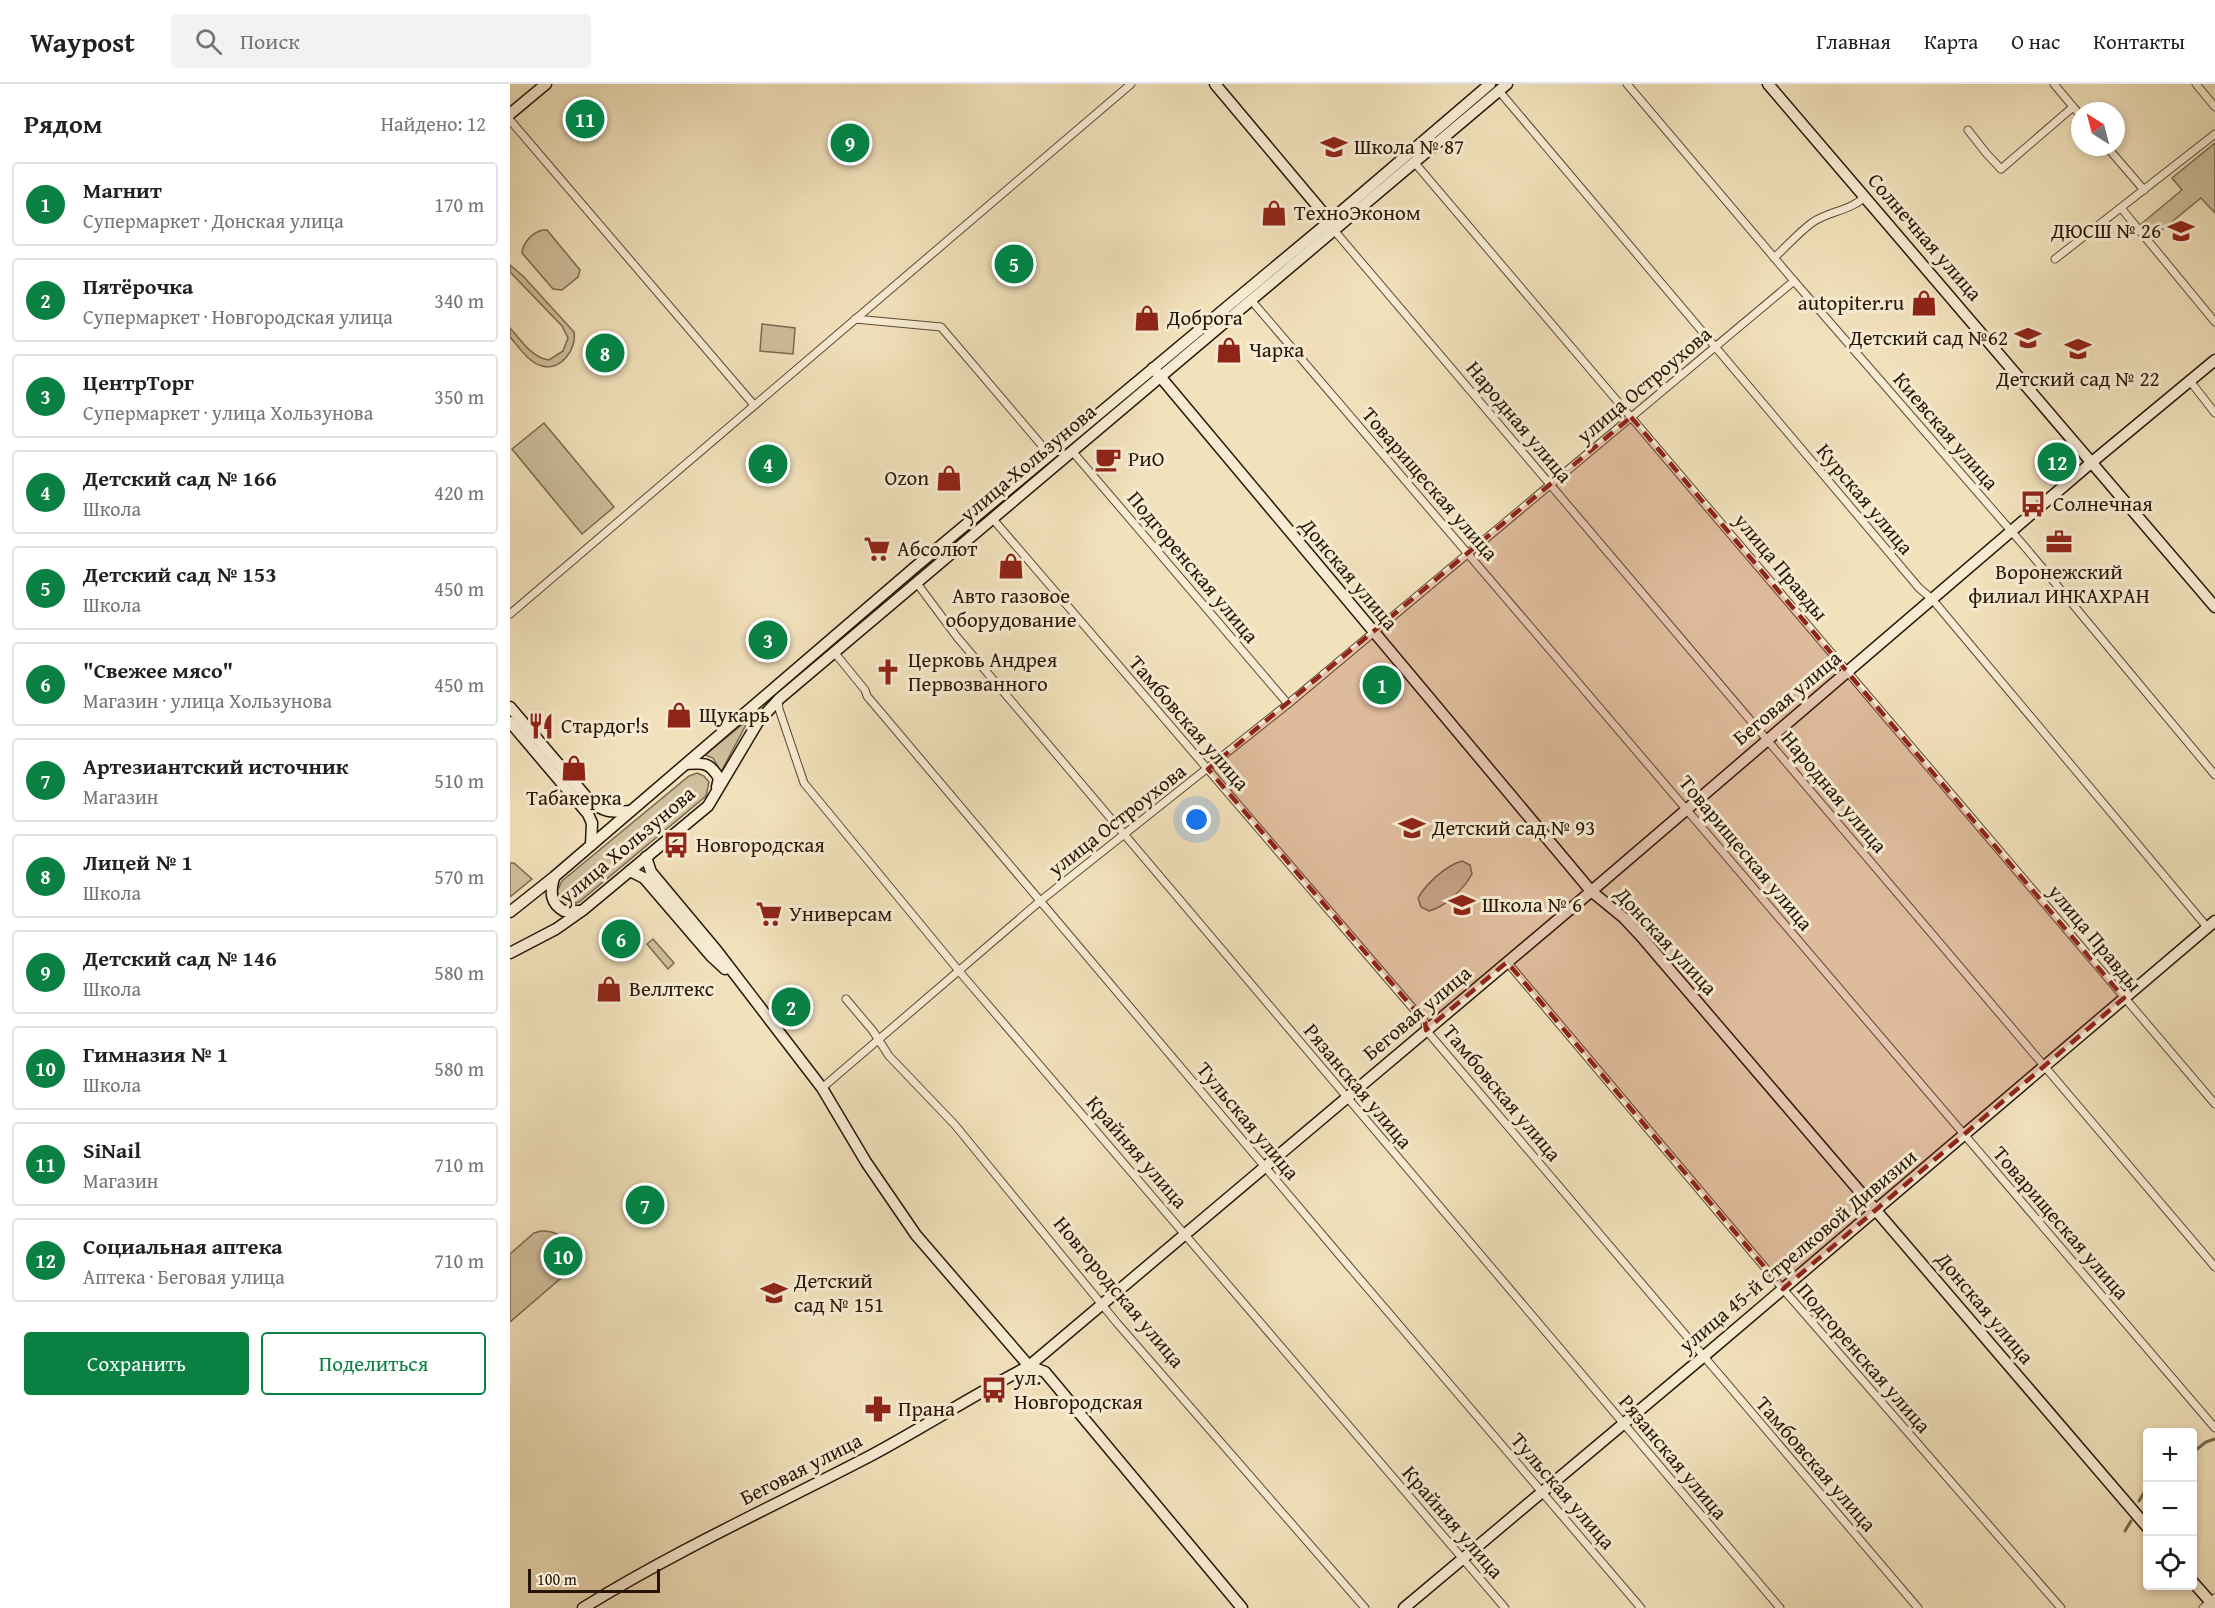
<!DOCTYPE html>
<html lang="ru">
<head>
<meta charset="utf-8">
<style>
  :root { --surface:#fff; --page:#f2f2f2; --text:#202124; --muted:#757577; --line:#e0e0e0; --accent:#0b8043 }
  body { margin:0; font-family:"Gentium Book Plus",serif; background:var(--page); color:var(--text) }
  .controls { position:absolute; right:18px; bottom:18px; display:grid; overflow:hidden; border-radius:6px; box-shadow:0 3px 9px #0003 }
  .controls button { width:54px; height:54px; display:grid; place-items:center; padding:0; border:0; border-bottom:2px solid var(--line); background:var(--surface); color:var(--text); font:30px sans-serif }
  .compass { position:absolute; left:1561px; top:18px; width:54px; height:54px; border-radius:50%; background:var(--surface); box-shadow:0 3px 9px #0003; rotate:324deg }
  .scale { position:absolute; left:18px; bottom:15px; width:132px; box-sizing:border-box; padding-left:6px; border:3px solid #271608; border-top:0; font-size:16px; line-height:21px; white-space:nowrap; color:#271608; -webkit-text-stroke:4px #f7ecd3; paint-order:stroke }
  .you { position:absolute; left:687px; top:736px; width:21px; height:21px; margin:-15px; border:4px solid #fff; border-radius:50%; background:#1a73e8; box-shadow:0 0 0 9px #1a73e833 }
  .badge { display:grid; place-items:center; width:39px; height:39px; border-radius:50%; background:var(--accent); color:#fff; font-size:20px; font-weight:700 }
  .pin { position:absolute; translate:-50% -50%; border:3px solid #fff; box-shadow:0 2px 6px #0006 }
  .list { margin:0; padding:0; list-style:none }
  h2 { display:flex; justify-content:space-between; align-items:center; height:78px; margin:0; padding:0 24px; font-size:26px }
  h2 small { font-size:20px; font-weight:400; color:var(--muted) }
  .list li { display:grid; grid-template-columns:39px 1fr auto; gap:18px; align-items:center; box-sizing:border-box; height:84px; margin:0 12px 12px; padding:0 12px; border:2px solid var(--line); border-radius:6px }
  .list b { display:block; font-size:22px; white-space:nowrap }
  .list p { margin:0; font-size:20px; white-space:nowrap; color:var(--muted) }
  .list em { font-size:20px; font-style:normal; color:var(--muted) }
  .actions { display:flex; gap:12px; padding:18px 24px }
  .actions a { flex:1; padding:14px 0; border:2px solid var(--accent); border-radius:6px; text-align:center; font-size:21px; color:var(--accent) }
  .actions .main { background:var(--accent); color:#fff }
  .icon { flex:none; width:33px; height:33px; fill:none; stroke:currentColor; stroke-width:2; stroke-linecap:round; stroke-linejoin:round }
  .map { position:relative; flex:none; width:1705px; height:1524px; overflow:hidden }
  header { display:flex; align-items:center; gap:36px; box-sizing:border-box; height:84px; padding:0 30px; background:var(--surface); border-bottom:2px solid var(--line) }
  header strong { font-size:28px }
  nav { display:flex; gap:33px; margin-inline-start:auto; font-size:21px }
  .search { width:420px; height:54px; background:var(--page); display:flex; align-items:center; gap:15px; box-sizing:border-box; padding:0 21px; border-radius:6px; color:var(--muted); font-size:22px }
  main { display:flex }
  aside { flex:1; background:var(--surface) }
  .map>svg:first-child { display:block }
  .green { fill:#cfbf9d; stroke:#7b6a52; stroke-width:1.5 }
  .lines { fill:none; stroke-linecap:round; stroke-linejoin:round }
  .stream { stroke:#77674f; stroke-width:3 }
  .street-casing { stroke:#5a4935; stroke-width:9 }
  .secondary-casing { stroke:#271608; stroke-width:13 }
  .street { stroke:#f7ecd3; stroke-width:7 }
  .secondary { stroke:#f7ecd3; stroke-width:10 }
  .marked { fill:#8f2418; fill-opacity:0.2; stroke:#8f2418; stroke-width:4.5; stroke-dasharray:12 8; stroke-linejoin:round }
  .labels { text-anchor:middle; stroke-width:6; stroke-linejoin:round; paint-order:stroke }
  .poi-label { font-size:21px; fill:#271608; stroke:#f7ecd3; text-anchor:start }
  .street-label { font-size:21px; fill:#271608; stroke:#f7ecd3 }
</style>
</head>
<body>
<header>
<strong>Waypost</strong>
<div class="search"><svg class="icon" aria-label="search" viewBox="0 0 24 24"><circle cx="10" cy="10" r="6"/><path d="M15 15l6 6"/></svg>Поиск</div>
<nav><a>Главная</a><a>Карта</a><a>О нас</a><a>Контакты</a></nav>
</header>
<main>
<aside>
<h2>Рядом<small>Найдено: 12</small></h2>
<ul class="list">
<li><span class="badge">1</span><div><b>Магнит</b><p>Супермаркет · Донская улица</p></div><em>170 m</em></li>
<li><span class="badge">2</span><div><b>Пятёрочка</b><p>Супермаркет · Новгородская улица</p></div><em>340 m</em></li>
<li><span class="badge">3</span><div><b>ЦентрТорг</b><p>Супермаркет · улица Хользунова</p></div><em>350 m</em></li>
<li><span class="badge">4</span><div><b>Детский сад № 166</b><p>Школа</p></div><em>420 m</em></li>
<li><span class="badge">5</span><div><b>Детский сад № 153</b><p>Школа</p></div><em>450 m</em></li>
<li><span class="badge">6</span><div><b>&quot;Свежее мясо&quot;</b><p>Магазин · улица Хользунова</p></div><em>450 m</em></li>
<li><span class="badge">7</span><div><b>Артезиантский источник</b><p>Магазин</p></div><em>510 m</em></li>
<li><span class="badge">8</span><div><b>Лицей № 1</b><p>Школа</p></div><em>570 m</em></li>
<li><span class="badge">9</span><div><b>Детский сад № 146</b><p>Школа</p></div><em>580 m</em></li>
<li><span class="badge">10</span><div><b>Гимназия № 1</b><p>Школа</p></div><em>580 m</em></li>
<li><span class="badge">11</span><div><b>SiNail</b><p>Магазин</p></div><em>710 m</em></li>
<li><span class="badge">12</span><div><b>Социальная аптека</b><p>Аптека · Беговая улица</p></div><em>710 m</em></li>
</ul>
<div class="actions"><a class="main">Сохранить</a><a>Поделиться</a></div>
</aside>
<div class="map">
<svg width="1705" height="1524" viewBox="0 0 1705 1524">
  <rect width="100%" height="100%" fill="#f2e2bc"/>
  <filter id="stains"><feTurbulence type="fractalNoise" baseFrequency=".00333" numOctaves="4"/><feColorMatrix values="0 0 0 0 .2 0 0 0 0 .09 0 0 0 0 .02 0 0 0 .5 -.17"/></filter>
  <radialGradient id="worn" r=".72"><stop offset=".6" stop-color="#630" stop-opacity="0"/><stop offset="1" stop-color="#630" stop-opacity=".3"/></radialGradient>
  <g class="green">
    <path d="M 1705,59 L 1705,129 L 1691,114 L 1642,154 L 1631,140 L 1672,106 L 1662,94 Z"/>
    <path d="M 33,146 L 37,146 L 70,186 L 68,193 L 52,206 L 43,205 L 12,169 C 13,158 23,148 33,146 Z"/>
    <path d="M 0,181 L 13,192 L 64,248 C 67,265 51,287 32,282 C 19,279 9,263 0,253 L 0,244 C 11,256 22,274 39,276 L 53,267 L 58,254 L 52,242 L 0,188 Z"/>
    <path d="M 252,240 L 285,244 L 283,270 L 250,267 Z"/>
    <path d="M 34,339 L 104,423 L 72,450 L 2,365 Z"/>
    <path d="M 239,635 L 211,688 L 203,674 L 195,671 Z"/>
    <path d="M 187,689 L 194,692 L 199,698 L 196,712 L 69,818 C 59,822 50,818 47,807 L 52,797 L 179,692 Z"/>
    <path d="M 952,777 L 960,781 L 962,790 C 954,805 935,823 919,827 L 911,823 L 908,814 C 916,800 935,782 952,777 Z"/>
    <path d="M 0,779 L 4,779 L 22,795 L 0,813 Z"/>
    <path d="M 143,855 L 164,879 L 158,885 L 137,860 Z"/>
    <path d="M 31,1147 C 54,1146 68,1166 58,1188 L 0,1238 L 0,1170 L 24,1149 Z"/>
  </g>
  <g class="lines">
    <g class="stream">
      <path d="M 1682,1369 L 1696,1358 L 1705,1355"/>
      <path d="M 1629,1417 L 1638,1402"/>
      <path d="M 1615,1447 L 1621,1437"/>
    </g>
    <g class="street-casing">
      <g id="street">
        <path d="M 1117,0 L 1284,197 L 1515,463 L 1705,691"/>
        <path d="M 1544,0 L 1570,31"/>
        <path d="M 1686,0 L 1705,23"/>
        <path d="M 989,7 L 1409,504 L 1422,515 L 1697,843"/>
        <path d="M 0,36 L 244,321"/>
        <path d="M 1458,46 L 1476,69 L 1491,85 L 1563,23"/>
        <path d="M 1597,63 L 1634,106"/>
        <path d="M 904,78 L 1705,1020"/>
        <path d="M 1611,124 L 1705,238"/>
        <path d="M 823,145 L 1705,1183"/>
        <path d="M 1264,174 C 1277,162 1289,148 1303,138 C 1320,127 1339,127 1355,113"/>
        <path d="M 1545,175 L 1705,50"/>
        <path d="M 741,216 L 1705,1344"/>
        <path d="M 345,235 L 431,243 L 540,371"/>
        <path d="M 1680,297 L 1705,329"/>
        <path d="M 562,367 L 778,620"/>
        <path d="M 482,434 L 907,929 L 915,938 L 916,946 L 1408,1524"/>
        <path d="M 406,498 L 447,553 L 1270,1524"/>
        <path d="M 0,530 L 621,0"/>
        <path d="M 324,568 L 355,606 L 357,612 L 837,1180 L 1131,1524"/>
        <path d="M 268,616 L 269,625 L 294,699 L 454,893 L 995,1524"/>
        <path d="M 997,878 L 1273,1205 L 1551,1524"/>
        <path d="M 336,915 L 363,947 L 379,972 L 445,1041 L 607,1239 L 855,1524"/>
        <path d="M 312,1004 L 529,818 L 778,620 L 1284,197"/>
        <path d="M 1693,1524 L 1705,1514"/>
      </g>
    </g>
    <g class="secondary-casing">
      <g id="secondary">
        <path d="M 705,0 L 820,137"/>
        <path d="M 1258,0 L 1705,523"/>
        <path d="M 0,30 L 36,0"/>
        <path d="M 643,284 L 1081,807 L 1114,834 L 1130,851 L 1638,1444"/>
        <path d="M 0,623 L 79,716 C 94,729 101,728 120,727"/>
        <path d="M 0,638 L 78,730 L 82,739 L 81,761"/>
        <path d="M 177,680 C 194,679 199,678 209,694 L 207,703"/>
        <path d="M 136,773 L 141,788 L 207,867 L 312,1004 L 356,1078 L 406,1151 L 519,1282 L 535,1288 L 732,1524"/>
        <path d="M 120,787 L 134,794 L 201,872 L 215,885"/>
        <path d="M 44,794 C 40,808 40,819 54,827 L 71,827"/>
        <path d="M 0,828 L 44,793 L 404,484 L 820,137 L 980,0"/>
        <path d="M 0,869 L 46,845 L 73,826 L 198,722 L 248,638 L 269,615 L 997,0"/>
        <path d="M 1682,1497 L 1705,1523"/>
        <path d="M 73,1524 C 165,1467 264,1422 360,1372 C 414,1343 465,1310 519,1282 L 1064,822 L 1582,378 L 1705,276"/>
        <path d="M 894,1524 L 1193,1273 L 1705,837"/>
      </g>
    </g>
    <use href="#street" class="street"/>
    <use href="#secondary" class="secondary"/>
  </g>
  <path class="marked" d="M 1121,333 L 1614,914 L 1273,1205 L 997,878 L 916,946 L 915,938 L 698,685 Z"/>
  <defs>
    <g id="school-bare" transform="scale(2.07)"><path d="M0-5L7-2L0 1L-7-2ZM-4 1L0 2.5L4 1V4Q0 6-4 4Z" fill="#8f2418" stroke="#f7ecd3" stroke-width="2.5" paint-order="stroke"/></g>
    <g id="shop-bare" transform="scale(2.07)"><path d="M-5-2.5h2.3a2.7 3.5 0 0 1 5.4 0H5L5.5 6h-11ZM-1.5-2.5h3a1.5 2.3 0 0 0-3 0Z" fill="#8f2418" stroke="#f7ecd3" stroke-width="2.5" paint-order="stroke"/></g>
    <g id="cafe-bare" transform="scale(2.07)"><path d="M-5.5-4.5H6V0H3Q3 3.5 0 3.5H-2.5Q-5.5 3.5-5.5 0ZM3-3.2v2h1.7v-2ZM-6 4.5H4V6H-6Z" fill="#8f2418" stroke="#f7ecd3" stroke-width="2.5" paint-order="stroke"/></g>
    <g id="bus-bare" transform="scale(2.07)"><path d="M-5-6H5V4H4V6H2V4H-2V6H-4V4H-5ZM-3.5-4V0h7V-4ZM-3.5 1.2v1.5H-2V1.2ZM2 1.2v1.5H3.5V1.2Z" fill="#8f2418" stroke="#f7ecd3" stroke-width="2.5" paint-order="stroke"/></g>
    <g id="office-bare" transform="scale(2.07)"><path d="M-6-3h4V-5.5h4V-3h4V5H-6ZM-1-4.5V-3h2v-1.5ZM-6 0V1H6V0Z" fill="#8f2418" stroke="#f7ecd3" stroke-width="2.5" paint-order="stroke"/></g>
    <g id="supermarket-bare" transform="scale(2.07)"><path d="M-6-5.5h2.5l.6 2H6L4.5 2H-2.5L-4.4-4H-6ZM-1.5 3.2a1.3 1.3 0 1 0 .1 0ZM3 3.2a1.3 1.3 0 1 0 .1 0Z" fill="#8f2418" stroke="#f7ecd3" stroke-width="2.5" paint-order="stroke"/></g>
    <g id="church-bare" transform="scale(2.07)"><path d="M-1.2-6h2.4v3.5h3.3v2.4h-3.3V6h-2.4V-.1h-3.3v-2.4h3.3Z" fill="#8f2418" stroke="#f7ecd3" stroke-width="2.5" paint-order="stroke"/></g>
    <g id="restaurant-bare" transform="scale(2.07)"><path d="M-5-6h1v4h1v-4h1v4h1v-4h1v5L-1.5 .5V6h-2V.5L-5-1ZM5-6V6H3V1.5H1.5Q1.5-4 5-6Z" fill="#8f2418" stroke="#f7ecd3" stroke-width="2.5" paint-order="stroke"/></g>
    <g id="pharmacy-bare" transform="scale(2.07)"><path d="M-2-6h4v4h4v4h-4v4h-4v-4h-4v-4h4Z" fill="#8f2418" stroke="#f7ecd3" stroke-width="2.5" paint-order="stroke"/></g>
  </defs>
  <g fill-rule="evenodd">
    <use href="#school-bare" x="824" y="63"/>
    <use href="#shop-bare" x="764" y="129"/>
    <use href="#school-bare" x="1671" y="147"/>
    <use href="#shop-bare" x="1414" y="219"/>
    <use href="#shop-bare" x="637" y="234"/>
    <use href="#school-bare" x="1518" y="254"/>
    <use href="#school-bare" x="1568" y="265"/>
    <use href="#shop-bare" x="719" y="266"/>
    <use href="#cafe-bare" x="598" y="375"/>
    <use href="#shop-bare" x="439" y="394"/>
    <use href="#bus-bare" x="1523" y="420"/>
    <use href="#office-bare" x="1549" y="458"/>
    <use href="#supermarket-bare" x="367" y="465"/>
    <use href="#shop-bare" x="501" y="482"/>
    <use href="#church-bare" x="378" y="588"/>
    <use href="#shop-bare" x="169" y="631"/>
    <use href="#restaurant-bare" x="31" y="642"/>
    <use href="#shop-bare" x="64" y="684"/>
    <use href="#school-bare" x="902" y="744"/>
    <use href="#bus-bare" x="166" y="761"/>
    <use href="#school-bare" x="952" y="821"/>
    <use href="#supermarket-bare" x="259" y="830"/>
    <use href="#shop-bare" x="99" y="905"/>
    <use href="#school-bare" x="264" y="1209"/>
    <use href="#bus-bare" x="484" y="1306"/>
    <use href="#pharmacy-bare" x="368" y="1325"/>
  </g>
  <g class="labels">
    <g class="poi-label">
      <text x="844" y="70">Школа № 87</text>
      <text x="784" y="136">ТехноЭконом</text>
      <text x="1651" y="154" text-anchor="end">ДЮСШ № 26</text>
      <text x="1394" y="226" text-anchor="end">autopiter.ru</text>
      <text x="657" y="241">Доброга</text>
      <text x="1498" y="261" text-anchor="end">Детский сад №62</text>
      <text x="739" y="273">Чарка</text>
      <text x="1568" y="302" text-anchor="middle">Детский сад № 22</text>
      <text x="618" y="382">РиО</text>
      <text x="419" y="401" text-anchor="end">Ozon</text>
      <text x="1543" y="427">Солнечная</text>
      <text x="387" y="472">Абсолют</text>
      <text x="1549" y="495" text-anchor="middle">Воронежский<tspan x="1549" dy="24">филиал ИНКАХРАН</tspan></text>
      <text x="501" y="519" text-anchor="middle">Авто газовое<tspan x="501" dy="24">оборудование</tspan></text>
      <text x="398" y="583">Церковь Андрея<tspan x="398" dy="24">Первозванного</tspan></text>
      <text x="189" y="638">Щукарь</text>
      <text x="51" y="649">Стардог!s</text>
      <text x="64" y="721" text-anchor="middle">Табакерка</text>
      <text x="922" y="751">Детский сад № 93</text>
      <text x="186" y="768">Новгородская</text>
      <text x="972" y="828">Школа № 6</text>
      <text x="279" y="837">Универсам</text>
      <text x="119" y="912">Веллтекс</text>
      <text x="284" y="1204">Детский<tspan x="284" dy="24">сад № 151</tspan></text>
      <text x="504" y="1301">ул.<tspan x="504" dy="24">Новгородская</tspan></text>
      <text x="388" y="1332">Прана</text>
    </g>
    <g class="street-label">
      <text transform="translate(1415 153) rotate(49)" y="7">Солнечная улица</text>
      <text transform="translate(1134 301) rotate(-40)" y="7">улица Остроухова</text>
      <text transform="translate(1009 338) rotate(50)" y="7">Народная улица</text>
      <text transform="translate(1436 347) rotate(49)" y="7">Киевская улица</text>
      <text transform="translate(518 379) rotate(-40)" y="7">улица Хользунова</text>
      <text transform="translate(920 400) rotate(49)" y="7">Товарищеская улица</text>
      <text transform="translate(1355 415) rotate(50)" y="7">Курская улица</text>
      <text transform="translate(683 483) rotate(50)" y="7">Подгоренская улица</text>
      <text transform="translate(1271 483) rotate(50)" y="7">улица Правды</text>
      <text transform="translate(839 490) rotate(50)" y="7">Донская улица</text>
      <text transform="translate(1277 614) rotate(-40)" y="7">Беговая улица</text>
      <text transform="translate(679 639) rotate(49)" y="7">Тамбовская улица</text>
      <text transform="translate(1324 708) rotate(50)" y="7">Народная улица</text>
      <text transform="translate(607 736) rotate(-38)" y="7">улица Остроухова</text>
      <text transform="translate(117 761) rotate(-40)" y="7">улица Хользунова</text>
      <text transform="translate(1236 769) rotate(50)" y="7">Товарищеская улица</text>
      <text transform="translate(1585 854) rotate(50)" y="7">улица Правды</text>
      <text transform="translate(1156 857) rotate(47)" y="7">Донская улица</text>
      <text transform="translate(907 929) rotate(-40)" y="7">Беговая улица</text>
      <text transform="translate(848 1002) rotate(50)" y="7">Рязанская улица</text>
      <text transform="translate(992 1009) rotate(50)" y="7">Тамбовская улица</text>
      <text transform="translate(738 1037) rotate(50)" y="7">Тульская улица</text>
      <text transform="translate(627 1068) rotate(49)" y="7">Крайняя улица</text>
      <text transform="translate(1551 1139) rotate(49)" y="7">Товарищеская улица</text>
      <text transform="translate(1288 1167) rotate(-40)" y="7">улица 45-й Стрелковой Дивизии</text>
      <text transform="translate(609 1208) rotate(50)" y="7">Новгородская улица</text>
      <text transform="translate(1475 1224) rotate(50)" y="7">Донская улица</text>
      <text transform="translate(1354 1274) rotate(49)" y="7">Подгоренская улица</text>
      <text transform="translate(1163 1373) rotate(50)" y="7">Рязанская улица</text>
      <text transform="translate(1306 1380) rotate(49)" y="7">Тамбовская улица</text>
      <text transform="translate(291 1385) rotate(-27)" y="7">Беговая улица</text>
      <text transform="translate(1053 1407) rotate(49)" y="7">Тульская улица</text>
      <text transform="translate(943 1438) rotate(49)" y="7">Крайняя улица</text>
    </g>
  </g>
  <rect width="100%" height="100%" filter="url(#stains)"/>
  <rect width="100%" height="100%" fill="url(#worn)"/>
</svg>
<div class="controls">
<button>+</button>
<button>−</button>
<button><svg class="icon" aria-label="locate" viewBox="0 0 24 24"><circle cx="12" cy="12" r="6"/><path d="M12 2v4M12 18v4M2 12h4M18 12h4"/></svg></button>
</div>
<svg class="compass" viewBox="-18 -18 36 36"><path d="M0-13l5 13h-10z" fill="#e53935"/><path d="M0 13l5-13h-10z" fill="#757577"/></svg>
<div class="scale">100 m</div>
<div class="you"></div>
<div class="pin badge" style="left:872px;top:601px">1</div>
<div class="pin badge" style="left:281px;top:923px">2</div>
<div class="pin badge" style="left:258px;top:556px">3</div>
<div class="pin badge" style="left:258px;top:380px">4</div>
<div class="pin badge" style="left:504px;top:180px">5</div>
<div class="pin badge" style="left:111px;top:855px">6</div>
<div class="pin badge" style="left:135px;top:1121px">7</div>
<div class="pin badge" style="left:95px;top:269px">8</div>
<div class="pin badge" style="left:340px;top:59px">9</div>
<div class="pin badge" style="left:53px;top:1172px">10</div>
<div class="pin badge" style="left:75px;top:35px">11</div>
<div class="pin badge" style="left:1547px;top:378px">12</div>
</div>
</main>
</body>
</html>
